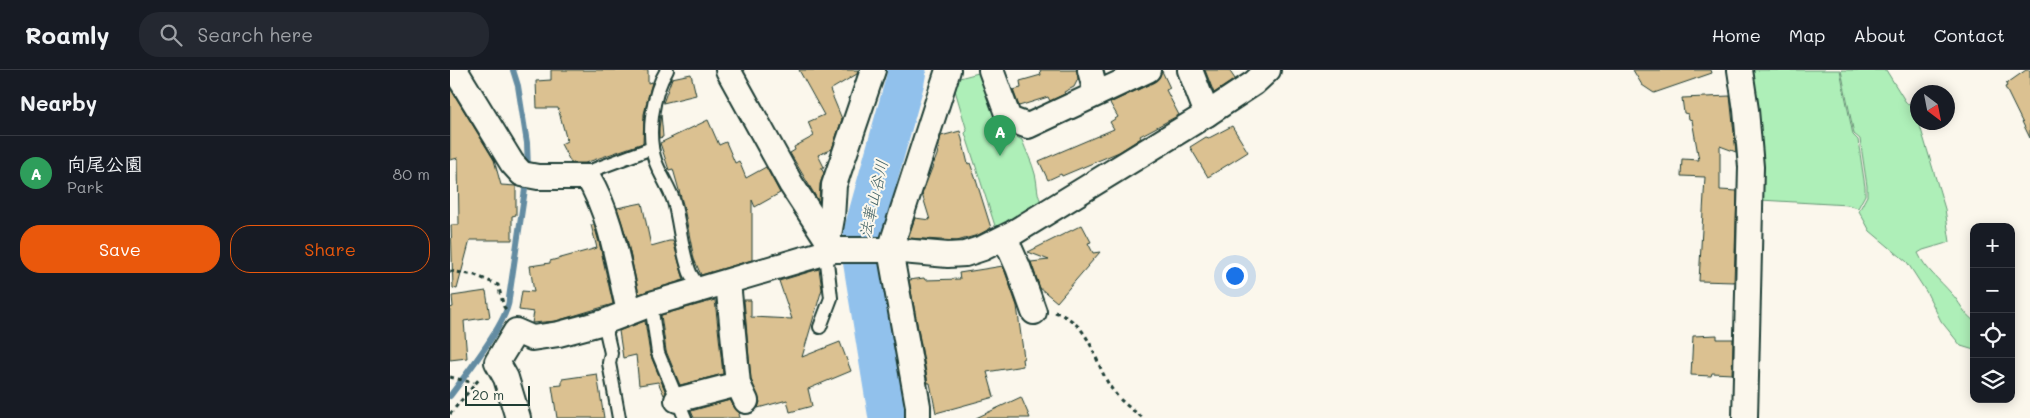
<!DOCTYPE html>
<html lang="en">
<head>
<meta charset="utf-8">
<style>
  :root { --surface:#171b24; --page:#242831; --text:#f1f3f6; --muted:#9ea1a6; --line:#363941; --accent:#ea580c }
  body { margin:0; font-family:Mali,"Klee One",sans-serif; background:var(--page); color:var(--text) }
  .controls { position:absolute; right:15px; bottom:15px; display:grid; overflow:hidden; border-radius:10px; box-shadow:0 2px 12px #0003 }
  .controls button { width:45px; height:45px; display:grid; place-items:center; padding:0; border:0; border-bottom:1px solid var(--line); background:var(--surface); color:var(--text); font:25px sans-serif }
  .compass { position:absolute; left:1460px; top:15px; width:45px; height:45px; border-radius:50%; background:var(--surface); box-shadow:0 2px 12px #0003; rotate:148deg }
  .scale { position:absolute; left:15px; bottom:12px; width:65px; box-sizing:border-box; padding-left:5px; border:2px solid #1f3d34; border-top:0; font-size:14px; line-height:18px; white-space:nowrap; color:#1f3d34; -webkit-text-stroke:4px #fbf7ec; paint-order:stroke }
  .you { position:absolute; left:784px; top:205px; width:18px; height:18px; margin:-12px; border:4px solid #fff; border-radius:50%; background:#1a73e8; box-shadow:0 0 0 8px #1a73e833 }
  .badge { display:grid; place-items:center; width:32px; height:32px; border-radius:50%; background:var(--accent); color:#fff; font-size:16px; font-weight:700 }
  .pin { position:absolute; translate:-50% -41px; filter:drop-shadow(0 1px 2px #0008) }
  .pin::after { content:''; position:absolute; top:26px; width:18px; height:15px; background:inherit; clip-path:polygon(0 0,100% 0,50% 100%) }
  .list { margin:0; padding:0; list-style:none }
  h2 { display:flex; justify-content:space-between; align-items:center; height:65px; margin:0; padding:0 20px; font-size:21px }
  h2 small { font-size:16px; font-weight:400; color:var(--muted) }
  .list li { display:grid; grid-template-columns:32px 1fr auto; gap:15px; align-items:center; box-sizing:border-box; height:75px; padding:0 20px; border-top:1px solid var(--line) }
  .list b { display:block; font-size:19px; white-space:nowrap }
  .list p { margin:0; font-size:16px; white-space:nowrap; color:var(--muted) }
  .list em { font-size:16px; font-style:normal; color:var(--muted) }
  .actions { display:flex; gap:10px; padding:15px 20px }
  .actions a { flex:1; padding:11px 0; border:1px solid var(--accent); border-radius:20px; text-align:center; font-size:18px; color:var(--accent) }
  .actions .main { background:var(--accent); color:#fff }
  .icon { flex:none; width:28px; height:28px; fill:none; stroke:currentColor; stroke-width:2; stroke-linecap:round; stroke-linejoin:round }
  .map { position:relative; flex:none; width:1580px; height:348px; overflow:hidden }
  header { display:flex; align-items:center; gap:30px; box-sizing:border-box; height:70px; padding:0 25px; background:var(--surface); border-bottom:1px solid var(--line) }
  header strong { font-size:24px }
  nav { display:flex; gap:28px; margin-inline-start:auto; font-size:18px }
  .search { width:350px; height:45px; background:var(--page); display:flex; align-items:center; gap:12px; box-sizing:border-box; padding:0 18px; border-radius:20px; color:var(--muted); font-size:19px }
  main { display:flex }
  aside { flex:1; background:var(--surface) }
  .map>svg:first-child { display:block }
  .green { fill:#aeefb8; stroke:#669676 }
  .lines { fill:none; stroke-linecap:round; stroke-linejoin:round }
  .stream { stroke:#638ca2; stroke-width:6 }
  .river { stroke:#91c1ec; stroke-width:39 }
  .building { fill:#dbc191; stroke:#1f3d34 }
  .lane-casing { stroke:#1f3d34; stroke-width:16 }
  .street-casing { stroke:#1f3d34; stroke-width:28 }
  .path { stroke:#1f3d34; stroke-width:3; stroke-dasharray:4 4; stroke-linecap:butt }
  .lane { stroke:#fbf7ec; stroke-width:12 }
  .street { stroke:#fbf7ec; stroke-width:24 }
  .labels { text-anchor:middle; stroke-width:4; stroke-linejoin:round; paint-order:stroke }
  .water-label { font-size:16px; font-style:italic; fill:#3c5e62; stroke:#fbf7ec }
</style>
</head>
<body>
<header>
<strong>Roamly</strong>
<div class="search"><svg class="icon" aria-label="search" viewBox="0 0 24 24"><circle cx="10" cy="10" r="6"/><path d="M15 15l6 6"/></svg>Search here</div>
<nav><a>Home</a><a>Map</a><a>About</a><a>Contact</a></nav>
</header>
<main>
<aside>
<h2>Nearby<small></small></h2>
<ul class="list">
<li><span class="badge" style="background:#2e9e5b">A</span><div><b>向尾公園</b><p>Park</p></div><em>80 m</em></li>
</ul>
<div class="actions"><a class="main">Save</a><a>Share</a></div>
</aside>
<div class="map">
<svg width="1580" height="348" viewBox="0 0 1580 348">
  <rect width="100%" height="100%" fill="#fbf7ec"/>
  <filter id="ink" filterUnits="userSpaceOnUse"><feTurbulence type="fractalNoise" baseFrequency=".02" numOctaves="2"/><feDisplacementMap in="SourceGraphic" scale="10" xChannelSelector="R" yChannelSelector="G"/><feConvolveMatrix kernelMatrix="1 2 1 2 8 2 1 2 1" color-interpolation-filters="sRGB"/></filter>
  <g filter="url(#ink)">
    <g class="green">
      <path d="M 1299,0 L 1390,0 L 1403,65 L 1408,70 L 1415,117 L 1415,125 L 1408,138 L 1398,135 L 1310,130 Z"/>
      <path d="M 1391,0 L 1436,0 L 1457,34 L 1464,36 L 1495,139 L 1500,172 L 1473,180 L 1468,183 C 1475,199 1490,210 1501,223 C 1510,232 1513,243 1524,251 L 1524,280 L 1511,276 L 1491,251 L 1477,223 L 1457,192 L 1420,161 L 1409,141 L 1417,126 L 1417,116 L 1410,69 L 1404,64 Z"/>
      <path d="M 532,2 L 548,57 L 572,70 C 576,81 582,92 585,104 C 588,115 586,125 593,135 L 547,162 L 515,63 L 517,61 L 502,10 Z"/>
    </g>
    <g class="lines">
      <path class="stream" d="M 0,326 C 14,307 60,249 59,228 L 78,99 L 77,73 L 68,16 L 63,0"/>
      <path class="river" d="M 438,348 L 412,189 L 413,162 L 455,11 L 457,0"/>
    </g>
    <g class="building">
      <path d="M 101,0 L 198,0 L 198,13 L 202,12 L 194,44 L 193,73 L 135,93 L 121,93 L 111,74 L 117,71 L 108,38 L 87,38 L 86,11 L 101,10 Z"/>
      <path d="M 349,0 L 408,0 L 407,4 L 380,20 L 392,49 L 382,79 L 368,85 L 374,97 L 371,98 L 374,103 L 370,114 L 369,132 L 340,83 L 345,80 L 344,77 L 364,66 L 358,52 L 374,45 Z"/>
      <path d="M 590,0 L 627,0 L 628,9 L 624,17 L 614,22 L 615,24 L 600,31 L 598,27 L 569,36 L 563,20 L 571,18 L 570,11 L 591,5 Z"/>
      <path d="M 755,0 L 779,0 L 785,9 L 764,23 Z"/>
      <path d="M 1183,0 L 1261,0 L 1262,3 L 1204,23 L 1192,15 Z"/>
      <path d="M 1576,0 L 1580,0 L 1580,68 L 1555,17 L 1557,16 L 1556,14 Z"/>
      <path d="M 712,1 L 720,18 L 716,20 L 729,45 L 690,66 L 691,68 L 669,82 L 612,106 L 611,104 L 598,110 L 589,91 L 664,59 L 660,52 L 668,47 L 660,33 L 704,12 L 709,8 Z"/>
      <path d="M 241,4 L 246,25 L 213,33 L 222,8 Z"/>
      <path d="M 0,18 L 44,90 L 51,115 L 66,116 L 66,145 L 62,146 L 62,170 L 20,170 L 7,219 L 3,218 L 1,155 L 9,155 L 8,88 L 0,90 Z"/>
      <path d="M 1280,26 L 1286,82 L 1270,76 L 1270,120 L 1287,121 L 1284,212 L 1249,211 L 1255,107 L 1231,106 L 1232,89 L 1249,90 L 1242,50 L 1239,49 L 1238,44 L 1234,43 L 1232,28 Z"/>
      <path d="M 211,44 L 213,67 L 209,68 L 209,58 Z"/>
      <path d="M 258,50 L 269,75 L 276,72 L 285,93 L 289,91 L 296,108 L 316,97 L 330,123 L 305,137 L 302,130 L 302,190 L 251,205 L 244,189 L 234,138 L 223,99 L 219,100 L 210,73 Z"/>
      <path d="M 782,56 L 798,82 L 758,107 L 740,77 L 756,67 L 759,68 Z"/>
      <path d="M 510,61 L 518,94 L 520,93 L 526,110 L 541,158 L 528,165 L 507,171 L 458,168 L 465,148 L 480,150 L 472,124 L 487,85 L 491,66 Z"/>
      <path d="M 192,133 L 201,176 L 219,171 L 223,171 L 234,210 L 189,224 L 177,169 L 167,138 Z"/>
      <path d="M 141,155 L 144,155 L 150,176 L 163,234 L 106,251 L 82,253 L 84,242 L 69,240 L 72,221 L 84,222 L 80,196 L 100,193 L 100,191 L 147,178 Z"/>
      <path d="M 632,155 L 641,172 L 638,173 L 643,183 L 650,182 L 607,232 L 590,218 L 581,192 L 599,190 L 578,182 Z"/>
      <path d="M 553,196 L 567,236 L 574,288 L 572,289 L 573,296 L 537,302 L 544,327 L 486,343 L 480,313 L 478,313 L 459,210 L 474,208 L 475,210 L 510,209 L 509,203 Z"/>
      <path d="M 369,199 L 372,219 L 352,287 L 390,272 L 401,301 L 358,319 L 362,336 L 340,342 L 337,330 L 308,338 L 310,332 L 301,310 L 294,230 L 301,230 L 301,247 L 342,249 L 329,211 Z"/>
      <path d="M 36,221 L 40,247 L 14,251 L 17,288 L 0,290 L 0,238 L 3,237 L 2,226 Z"/>
      <path d="M 265,230 L 273,304 L 230,315 L 216,281 L 211,245 Z"/>
      <path d="M 195,251 L 200,284 L 216,323 L 214,325 L 208,312 L 189,315 L 186,285 L 173,288 L 169,261 Z"/>
      <path d="M 1267,265 L 1267,269 L 1283,269 L 1282,304 L 1262,303 L 1261,306 L 1241,305 L 1243,266 Z"/>
      <path d="M 147,304 L 154,348 L 107,348 L 102,316 L 112,315 L 112,309 Z"/>
      <path d="M 571,327 L 580,348 L 526,348 Z"/>
      <path d="M 280,330 L 284,337 L 290,343 L 289,344 L 290,348 L 244,348 L 241,341 Z"/>
    </g>
    <g class="lines">
      <g class="lane-casing">
        <g id="lane">
          <path d="M 217,0 C 202,24 196,66 206,93 C 211,106 220,119 224,132 C 230,154 231,178 239,200 C 241,207 247,213 251,220"/>
          <path d="M 138,107 L 143,100 L 202,78"/>
          <path d="M 201,234 L 208,283 L 235,348"/>
          <path d="M 154,252 L 161,283 L 159,293 L 169,348"/>
          <path d="M 370,257 L 381,228 L 376,183"/>
        </g>
      </g>
      <g class="street-casing">
        <g id="street">
          <path d="M 5,0 L 62,93 L 72,104 L 88,107 L 138,107 C 162,147 168,196 179,241"/>
          <path d="M 278,0 L 341,114 L 384,180"/>
          <path d="M 541,0 L 559,49 L 578,56 L 698,0"/>
          <path d="M 640,0 L 646,23"/>
          <path d="M 740,0 L 757,44"/>
          <path d="M 1290,0 L 1296,40 L 1301,97 L 1295,348"/>
          <path d="M 555,168 L 568,197 L 584,242"/>
          <path d="M 378,170 L 382,148 L 384,115 L 423,0"/>
          <path d="M 278,212 L 288,314 L 296,331"/>
          <path d="M 227,330 L 288,314"/>
          <path d="M 68,348 L 56,308 L 47,292 L 66,261 L 82,268 L 109,264 L 154,252 L 201,234 L 384,180 L 440,180 L 498,185 L 515,184 L 533,178 L 563,163 L 757,44 L 804,13 L 818,0"/>
          <path d="M 468,348 L 468,336 L 440,180 L 498,0"/>
        </g>
      </g>
      <g class="path">
        <path d="M 0,201 L 25,205 L 48,215 L 54,237 L 58,242"/>
        <path d="M 605,242 C 645,256 642,293 664,322 C 671,332 683,340 693,348"/>
        <path d="M 0,307 L 24,313"/>
        <path d="M 0,344 L 30,308"/>
      </g>
      <use href="#lane" class="lane"/>
      <use href="#street" class="street"/>
    </g>
  </g>
  <g class="labels">
    <g class="water-label">
      <text transform="translate(423 129) rotate(-77)" y="6">法華山谷川</text>
    </g>
  </g>
</svg>
<div class="controls">
<button>+</button>
<button>−</button>
<button><svg class="icon" aria-label="locate" viewBox="0 0 24 24"><circle cx="12" cy="12" r="6"/><path d="M12 2v4M12 18v4M2 12h4M18 12h4"/></svg></button>
<button><svg class="icon" aria-label="layers" viewBox="0 0 24 24"><path d="M12 4l9 5-9 5-9-5zM3 14l9 5 9-5"/></svg></button>
</div>
<svg class="compass" viewBox="-18 -18 36 36"><path d="M0-13l5 13h-10z" fill="#e53935"/><path d="M0 13l5-13h-10z" fill="#9ea1a6"/></svg>
<div class="scale">20 m</div>
<div class="you"></div>
<div class="pin badge" style="left:550px;top:86px;background:#2e9e5b">A</div>
</div>
</main>
</body>
</html>
